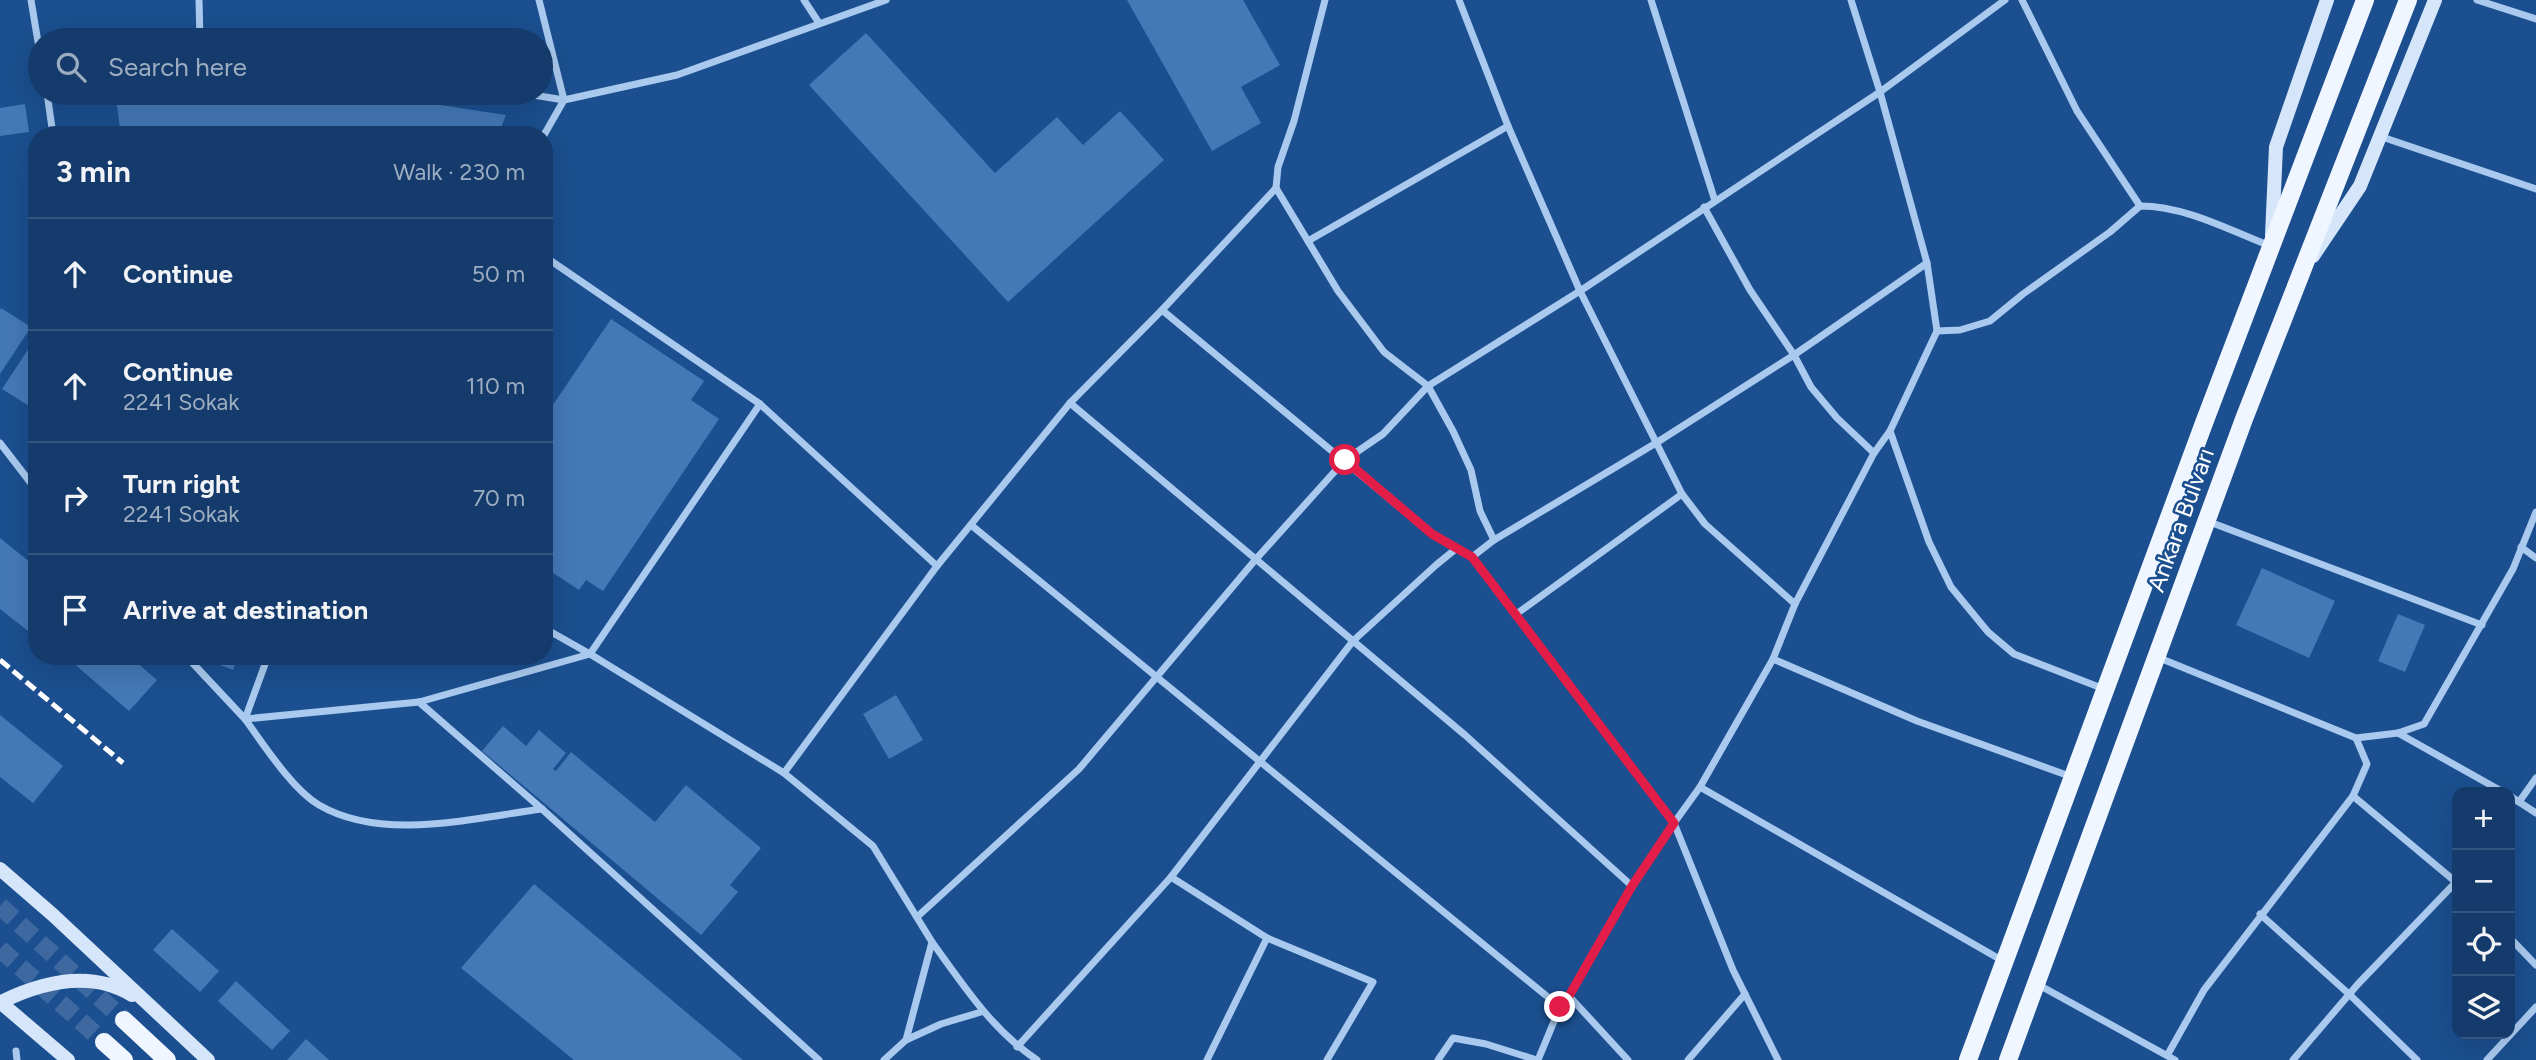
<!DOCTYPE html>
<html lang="en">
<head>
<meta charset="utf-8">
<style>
  :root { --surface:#143b6b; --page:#1d4271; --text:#f1f3f6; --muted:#9dadc1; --line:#33557e }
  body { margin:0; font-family:Figtree,sans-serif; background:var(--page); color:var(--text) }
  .controls { position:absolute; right:21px; bottom:21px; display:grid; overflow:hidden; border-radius:14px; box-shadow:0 7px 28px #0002 }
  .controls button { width:63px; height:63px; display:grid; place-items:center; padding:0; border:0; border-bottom:2px solid var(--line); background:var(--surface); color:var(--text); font:35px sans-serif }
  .stop { position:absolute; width:21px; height:21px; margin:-16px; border:5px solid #e11d48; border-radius:50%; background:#fff }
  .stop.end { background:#e11d48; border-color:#fff; box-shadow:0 2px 7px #0008 }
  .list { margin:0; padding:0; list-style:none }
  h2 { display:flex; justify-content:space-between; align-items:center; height:91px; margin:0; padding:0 28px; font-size:30px }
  h2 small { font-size:23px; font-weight:400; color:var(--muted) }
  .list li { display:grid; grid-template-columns:46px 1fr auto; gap:21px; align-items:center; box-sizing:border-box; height:112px; padding:0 28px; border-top:2px solid var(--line) }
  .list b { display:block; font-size:26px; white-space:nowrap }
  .list p { margin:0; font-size:23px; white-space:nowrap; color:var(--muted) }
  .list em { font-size:23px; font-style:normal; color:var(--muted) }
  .icon { flex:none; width:38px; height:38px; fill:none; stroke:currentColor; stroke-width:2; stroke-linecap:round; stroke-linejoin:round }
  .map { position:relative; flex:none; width:2536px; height:1060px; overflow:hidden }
  .search { position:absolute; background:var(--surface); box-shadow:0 7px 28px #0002; left:28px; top:28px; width:525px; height:77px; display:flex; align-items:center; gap:18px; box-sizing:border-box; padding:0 24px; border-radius:38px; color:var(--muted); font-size:26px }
  .panel { position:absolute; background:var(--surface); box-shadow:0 7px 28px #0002; left:28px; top:126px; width:525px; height:539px; border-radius:28px }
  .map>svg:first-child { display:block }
  .building { fill:#4478b7 }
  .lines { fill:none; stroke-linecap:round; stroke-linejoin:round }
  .primary-tunnel { stroke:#3d69a0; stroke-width:18; stroke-dasharray:18 9; stroke-linecap:butt }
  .street { stroke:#a9c9ee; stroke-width:7 }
  .secondary { stroke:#d6e6fa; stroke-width:14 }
  .primary { stroke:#f0f6ff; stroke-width:18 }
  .rail { stroke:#fff; stroke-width:5; stroke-dasharray:12 5; stroke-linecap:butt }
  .route { stroke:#e11d48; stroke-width:9 }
  .labels { text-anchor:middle; stroke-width:5; stroke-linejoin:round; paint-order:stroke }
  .street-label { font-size:24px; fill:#fff; stroke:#1b4f8f }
</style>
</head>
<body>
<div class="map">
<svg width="2536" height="1060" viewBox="0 0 2536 1060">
  <rect width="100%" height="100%" fill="#1b4f8f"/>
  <g class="building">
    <path d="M 1127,0 L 1243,0 L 1280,65 L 1241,87 L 1261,123 L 1212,151 Z"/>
    <path d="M 866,33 L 995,173 L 1057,117 L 1083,145 L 1120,111 L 1164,160 L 1008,302 L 809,85 Z"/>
    <path d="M 115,93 L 361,93 L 506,115 L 498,135 L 121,135 Z"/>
    <path d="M 25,104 L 29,132 L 0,136 L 0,108 Z"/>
    <path d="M 1,308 L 31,327 L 0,374 L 0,310 Z"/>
    <path d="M 611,319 L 704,381 L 691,400 L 719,419 L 603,591 L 586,580 L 579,590 L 544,567 L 544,418 Z"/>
    <path d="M 37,336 L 37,411 L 2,389 Z"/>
    <path d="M 0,538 L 37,568 L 37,638 L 0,609 Z"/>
    <path d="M 2262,568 L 2335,601 L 2309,658 L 2236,625 Z"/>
    <path d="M 2398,614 L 2425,625 L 2405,672 L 2378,661 Z"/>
    <path d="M 65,656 L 129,656 L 157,680 L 129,711 Z"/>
    <path d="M 197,656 L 238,656 L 233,670 Z"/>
    <path d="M 896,695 L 923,740 L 889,759 L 863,714 Z"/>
    <path d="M 0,715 L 63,766 L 33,803 L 0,777 Z"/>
    <path d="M 503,726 L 526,746 L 539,730 L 566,753 L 553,769 L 556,771 L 571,752 L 655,822 L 686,785 L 761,848 L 730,885 L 738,892 L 701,935 L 482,751 Z"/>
    <path d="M 534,884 L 743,1060 L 574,1060 L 461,968 Z"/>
    <path d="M 172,929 L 219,971 L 200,992 L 153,950 Z"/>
    <path d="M 236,981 L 290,1031 L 272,1050 L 218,1001 Z"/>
    <path d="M 306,1039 L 329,1060 L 287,1060 Z"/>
  </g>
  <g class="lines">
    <g class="primary-tunnel">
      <path d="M 0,906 L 124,1020"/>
      <path d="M 0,949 L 104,1042"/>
    </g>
    <g class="street">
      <path d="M 31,0 L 40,54"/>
      <path d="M 199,0 L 200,40"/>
      <path d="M 539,0 L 564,100 L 544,135"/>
      <path d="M 804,0 L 819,23"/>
      <path d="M 1325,0 L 1294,121 L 1278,167 L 1276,188 L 1338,291 L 1384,352 L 1428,386 L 1580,291 L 1880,92 L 2005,0"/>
      <path d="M 1459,0 L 1508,126 L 1580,291 L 1682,494 L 1705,524 L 1795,604"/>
      <path d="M 1651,0 L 1715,201"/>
      <path d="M 2022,0 L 2077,111 L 2140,206"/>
      <path d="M 2477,0 L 2536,19"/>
      <path d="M 47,93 L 53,135"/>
      <path d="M 521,93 L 564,100 L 677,75 L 886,0"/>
      <path d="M 2379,136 L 2536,189"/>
      <path d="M 1704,207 L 1750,290 L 1794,355 L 1811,387 L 1837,418 L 1874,453"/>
      <path d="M 1308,241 L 1508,126"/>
      <path d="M 544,256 L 760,404 L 937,566"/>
      <path d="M 1162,310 L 1432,534 L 1472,557"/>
      <path d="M 1937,331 L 1960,330 L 1990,321 L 2023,294 L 2110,232 L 2140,206 C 2185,206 2229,230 2270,246"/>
      <path d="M 1070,403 L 1465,735 L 1632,886"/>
      <path d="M 1890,431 L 1929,542 L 1951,587 L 1988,632 L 2014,654 L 2104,689"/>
      <path d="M 0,443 L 37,491"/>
      <path d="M 2207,521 L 2482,625"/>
      <path d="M 971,525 L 1560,1007"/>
      <path d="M 1494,540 L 1656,443 L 1794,355 L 1927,263"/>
      <path d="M 2521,547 L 2536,558"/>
      <path d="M 1515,615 L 1682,494"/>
      <path d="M 544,628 L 590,654 L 784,773 L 873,846 L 932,942 L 906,1040 L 884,1060"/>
      <path d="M 186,656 L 245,719 L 268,656"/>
      <path d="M 2157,657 L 2356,738 L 2367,764 L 2353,796 L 2204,990 L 2168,1054"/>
      <path d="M 1773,659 L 1917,721 L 2072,777"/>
      <path d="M 419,702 L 542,809 L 819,1060"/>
      <path d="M 2398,733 L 2503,792"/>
      <path d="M 2356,738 L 2398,733 L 2424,724 L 2513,569 L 2536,512"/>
      <path d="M 784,773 L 937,566 L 1070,403 L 1162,310 L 1276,188"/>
      <path d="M 1700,787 L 2003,961"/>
      <path d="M 2353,796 L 2457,883"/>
      <path d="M 2510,796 L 2536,813"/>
      <path d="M 2519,802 L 2536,778"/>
      <path d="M 542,809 C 473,818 382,842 319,805 C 292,789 264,745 245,719 L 419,702 L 590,654 L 760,404"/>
      <path d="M 2260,914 L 2350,995 L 2417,1060"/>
      <path d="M 917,917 L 1079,769 L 1256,559 L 1345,460 L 1383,434 L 1428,386 L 1453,431 L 1471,470 L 1480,511 L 1494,540 L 1472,557 L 1674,823 L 1632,886 L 1569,996 L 1560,1007 L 1538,1060"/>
      <path d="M 2510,938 L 2536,965"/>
      <path d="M 932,942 C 964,986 992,1030 1037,1060"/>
      <path d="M 2037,984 L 2175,1060"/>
      <path d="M 1569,996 L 1628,1060"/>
      <path d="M 906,1040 L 941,1024 L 981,1012"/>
      <path d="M 1017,1047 L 1171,877"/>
      <path d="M 16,1051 L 17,1060"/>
      <path d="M 1207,1060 L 1267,938"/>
      <path d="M 1327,1060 L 1373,982 L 1267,938 L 1171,877 L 1353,641 L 1436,565 L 1457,548"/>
      <path d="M 1438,1060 L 1453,1038 L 1486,1044 L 1537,1060"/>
      <path d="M 1688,1060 L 1745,994"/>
      <path d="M 1778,1060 L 1733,970 L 1674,823 L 1700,787 L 1773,659 L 1795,604 L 1874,453 L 1890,431 L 1937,331 L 1927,263 L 1880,92 L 1851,0"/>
      <path d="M 2293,1060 L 2358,984 L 2456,882"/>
      <path d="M 2487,1060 L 2536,1007"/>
    </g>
    <g class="secondary">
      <path d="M 2272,235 L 2276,147 L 2327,0"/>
      <path d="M 2313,256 L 2360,186 L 2435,0"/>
      <path d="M 0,869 L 53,915 L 208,1060"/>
      <path d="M 0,1002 L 68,1060"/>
      <path d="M 1,1002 C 42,982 91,970 132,995"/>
    </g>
    <g class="primary">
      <path d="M 124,1020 L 167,1060"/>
      <path d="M 104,1042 L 124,1060"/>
      <path d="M 1968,1060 L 2204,423 L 2365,0"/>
      <path d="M 2008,1060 L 2244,419 L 2408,0"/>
    </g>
    <path class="rail" d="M 0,660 L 123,763"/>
  </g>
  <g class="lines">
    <path class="route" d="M 1345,460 L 1432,534 L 1472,557 L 1674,823 L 1632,886 L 1569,996 L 1560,1007"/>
  </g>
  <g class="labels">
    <g class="street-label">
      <text transform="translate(2181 520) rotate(-70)" y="8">Ankara Bulvarı</text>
    </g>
  </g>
</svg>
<div class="controls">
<button>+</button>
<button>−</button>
<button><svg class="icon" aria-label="locate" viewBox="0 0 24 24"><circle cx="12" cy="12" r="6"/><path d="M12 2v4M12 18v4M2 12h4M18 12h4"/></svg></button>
<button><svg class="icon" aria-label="layers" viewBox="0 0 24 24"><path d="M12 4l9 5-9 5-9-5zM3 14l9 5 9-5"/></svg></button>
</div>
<div class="stop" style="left:1345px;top:460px"></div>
<div class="stop end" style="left:1560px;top:1007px"></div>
<div class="search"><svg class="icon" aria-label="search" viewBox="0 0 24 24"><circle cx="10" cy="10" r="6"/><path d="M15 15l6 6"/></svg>Search here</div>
<section class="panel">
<h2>3 min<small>Walk · 230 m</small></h2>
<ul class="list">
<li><svg class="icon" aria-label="ahead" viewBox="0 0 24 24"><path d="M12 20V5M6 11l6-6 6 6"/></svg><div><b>Continue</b></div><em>50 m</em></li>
<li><svg class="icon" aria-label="ahead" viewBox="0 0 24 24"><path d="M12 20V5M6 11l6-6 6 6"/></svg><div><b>Continue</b><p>2241 Sokak</p></div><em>110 m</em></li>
<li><svg class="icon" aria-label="right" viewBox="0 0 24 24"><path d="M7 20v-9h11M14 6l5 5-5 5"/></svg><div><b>Turn right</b><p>2241 Sokak</p></div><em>70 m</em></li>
<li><svg class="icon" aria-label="arrive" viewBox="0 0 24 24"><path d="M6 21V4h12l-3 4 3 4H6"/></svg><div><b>Arrive at destination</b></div></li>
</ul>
</section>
</div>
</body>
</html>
